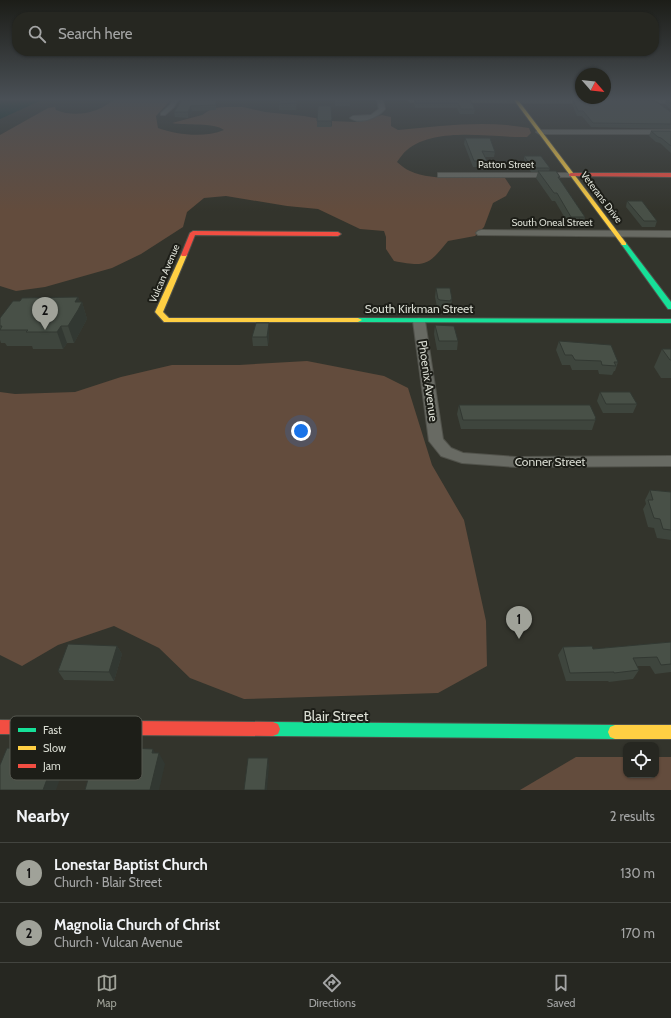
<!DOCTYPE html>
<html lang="en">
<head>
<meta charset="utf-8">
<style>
  :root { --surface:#262721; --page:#2e2f2a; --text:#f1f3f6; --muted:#a4a5a5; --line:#42443f; --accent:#a0a299 }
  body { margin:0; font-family:Cabin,sans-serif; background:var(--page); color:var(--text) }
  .controls { position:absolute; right:12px; bottom:12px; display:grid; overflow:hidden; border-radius:8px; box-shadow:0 1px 3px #0004 }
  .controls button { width:36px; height:36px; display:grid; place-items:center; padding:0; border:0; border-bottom:1px solid var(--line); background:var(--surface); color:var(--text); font:20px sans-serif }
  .compass { position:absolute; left:575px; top:68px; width:36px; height:36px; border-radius:50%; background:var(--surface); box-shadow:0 1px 3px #0004; rotate:118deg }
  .you { position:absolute; left:301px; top:431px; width:14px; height:14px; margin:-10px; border:3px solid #fff; border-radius:50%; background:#1a73e8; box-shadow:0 0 0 6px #1a73e833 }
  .badge { display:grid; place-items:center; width:26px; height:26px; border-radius:50%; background:var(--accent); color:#111; font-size:13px; font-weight:700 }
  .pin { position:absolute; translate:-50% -33px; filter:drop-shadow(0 1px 2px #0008) }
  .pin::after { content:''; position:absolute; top:21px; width:14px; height:12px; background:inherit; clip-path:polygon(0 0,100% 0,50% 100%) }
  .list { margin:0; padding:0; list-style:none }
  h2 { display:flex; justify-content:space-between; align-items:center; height:52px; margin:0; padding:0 16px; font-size:17px }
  h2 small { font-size:13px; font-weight:400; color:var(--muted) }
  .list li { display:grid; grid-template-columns:26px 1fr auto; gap:12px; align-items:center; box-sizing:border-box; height:60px; padding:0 16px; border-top:1px solid var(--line) }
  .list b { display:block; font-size:15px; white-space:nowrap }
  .list p { margin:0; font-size:13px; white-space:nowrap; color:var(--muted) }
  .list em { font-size:13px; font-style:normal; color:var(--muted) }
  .icon { flex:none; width:22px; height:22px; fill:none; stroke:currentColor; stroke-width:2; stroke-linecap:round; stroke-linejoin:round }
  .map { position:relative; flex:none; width:671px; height:790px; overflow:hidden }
  .search { position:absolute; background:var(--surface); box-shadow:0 1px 3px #0004; left:12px; right:12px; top:12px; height:44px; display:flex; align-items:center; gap:10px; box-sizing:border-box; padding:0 14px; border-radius:16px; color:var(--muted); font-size:15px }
  .sheet { height:172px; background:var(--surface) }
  nav { display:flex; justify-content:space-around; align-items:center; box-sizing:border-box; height:56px; border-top:1px solid var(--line); background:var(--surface); font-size:11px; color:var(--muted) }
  nav a { display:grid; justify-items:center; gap:2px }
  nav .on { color:var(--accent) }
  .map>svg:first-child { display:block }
  .green { fill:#634c3d }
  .water { fill:#062d28 }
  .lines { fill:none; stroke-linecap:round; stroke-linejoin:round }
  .street-casing { stroke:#51524b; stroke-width:2 }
  .fast-casing { stroke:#51524b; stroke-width:2 }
  .slow-casing { stroke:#51524b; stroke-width:2 }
  .jam-casing { stroke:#51524b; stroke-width:2 }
  .street { fill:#686a63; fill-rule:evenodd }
  .fast { fill:#16e098; fill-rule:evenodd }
  .slow { fill:#ffcf43; fill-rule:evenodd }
  .jam { fill:#f24e42; fill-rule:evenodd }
  .wall { fill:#3e453d }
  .shaded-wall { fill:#323832 }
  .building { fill:#485047; stroke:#323832 }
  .labels { text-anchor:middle; stroke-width:4; stroke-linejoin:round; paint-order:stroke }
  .far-street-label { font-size:10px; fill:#dbded4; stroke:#1d1e18 }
  .street-label { font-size:12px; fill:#dbded4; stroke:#1d1e18 }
  .near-street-label { font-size:14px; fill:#dbded4; stroke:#1d1e18 }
  .key { fill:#1d1e18; stroke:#565850; stroke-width:1 }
  .key-label { font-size:11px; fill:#dbded4 }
</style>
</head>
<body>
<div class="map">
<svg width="671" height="790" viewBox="0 0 671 790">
  <rect width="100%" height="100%" fill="#33342c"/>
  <g class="green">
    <path d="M 114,100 L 171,100 L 156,116 L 158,128 C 178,135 204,138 224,130 C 214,122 186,126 172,123 L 202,115 L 213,108 L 226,107 L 243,107 L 265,112 L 304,116 L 331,121 L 355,122 L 382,115 L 391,117 L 391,126 L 398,130 C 442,126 485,120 529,128 L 531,133 L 527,137 C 492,138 436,126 407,150 C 403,153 400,158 397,162 C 401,165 405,169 410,171 C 436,183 477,175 505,178 L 511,187 L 506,196 L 493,203 L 484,227 L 475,236 L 448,241 C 428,266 425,267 394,261 L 386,249 L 386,237 L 384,231 L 360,229 L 318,209 L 287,206 L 226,196 L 204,198 L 187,212 L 183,227 L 141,254 L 112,268 L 45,287 L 16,291 L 0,286 L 0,135 L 48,108 L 55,107 L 56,110 C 76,118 97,113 114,100 Z"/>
    <path d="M 307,361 L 384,376 L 408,388 L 432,465 L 464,520 L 486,621 L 487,666 L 438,693 L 244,699 L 190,678 L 159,648 L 114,626 L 58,645 L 22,666 L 0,655 L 0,392 L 15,394 L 75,392 L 121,377 L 172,365 L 239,365 Z"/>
    <path d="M 576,757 L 626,757 L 626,775 L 656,775 L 656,757 L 671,757 L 671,790 L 520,790 Z"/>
  </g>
  <path class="water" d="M 0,100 L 42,100 L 0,119 Z"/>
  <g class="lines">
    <g class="street-casing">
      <g id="street">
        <path d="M 172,100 L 178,100 L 174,107 L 165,115 L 161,115 L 161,113 L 170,105 Z"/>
        <path d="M 377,100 L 383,100 L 385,109 C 378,118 360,125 350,118 L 353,116 L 371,115 L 379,109 Z"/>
        <path d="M 407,100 L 434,100 L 431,102 L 410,102 Z"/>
        <path d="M 450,100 L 591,100 L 592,101 L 589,103 L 453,102 Z"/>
        <path d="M 635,100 L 671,100 L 671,103 L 637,103 Z"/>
        <path d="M 671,130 L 671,134 L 539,134 L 536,132 L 539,130 Z"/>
        <path d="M 438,173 L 571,173 L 575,175 L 571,177 L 438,177 Z"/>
        <path d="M 481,230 L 671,231 L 671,237 L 478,235 L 476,233 L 478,231 Z"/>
        <path d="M 419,318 L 425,321 L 443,439 L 451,448 L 463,453 L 516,457 L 671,456 L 671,466 L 516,467 L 462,463 L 441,456 L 429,441 L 413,321 Z"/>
      </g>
    </g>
    <g class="fast-casing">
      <g id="fast">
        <path d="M 624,242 L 626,243 L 671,302 L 671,309 L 668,309 L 622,245 L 621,244 Z"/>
        <path d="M 355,318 L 671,319 L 671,323 L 358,322 L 354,320 Z"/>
        <path d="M 273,722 L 615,725 L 620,727 L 622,732 L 620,737 L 615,739 L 273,736 L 268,734 L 266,729 L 268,724 Z"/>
      </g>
    </g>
    <g class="slow-casing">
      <g id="slow">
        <path d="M 514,100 L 518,100 L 626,243 L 626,245 L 622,245 Z"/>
        <path d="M 184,253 L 187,255 L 163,312 L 169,318 L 358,318 L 362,320 L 358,322 L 164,322 L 155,312 L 181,255 Z"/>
        <path d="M 615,725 L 671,725 L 671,739 L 615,739 L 610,737 L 608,732 L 610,727 Z"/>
      </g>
    </g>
    <g class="jam-casing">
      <g id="jam">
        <path d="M 571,173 L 671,173 L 671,177 L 569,176 L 569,174 Z"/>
        <path d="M 193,231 L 338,232 L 341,234 L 338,236 L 195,235 L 187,255 L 186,256 L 182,256 L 181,255 L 190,233 Z"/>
        <path d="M 0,720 L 273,722 L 278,724 L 280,729 L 278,734 L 273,736 L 0,734 Z"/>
      </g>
    </g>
    <use href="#street" class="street"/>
    <use href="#fast" class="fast"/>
    <use href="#slow" class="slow"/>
    <use href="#jam" class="jam"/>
  </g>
  <g class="wall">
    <path d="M 182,100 L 216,100 L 216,110 L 192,111 L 188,118 L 175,117 L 174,112 Z"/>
    <path d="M 280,100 L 298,100 L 296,110 L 279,110 L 279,104 Z"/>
    <rect x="335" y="100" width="15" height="6"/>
    <path d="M 414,100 L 470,100 L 475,109 L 474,114 L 460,114 L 457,108 L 415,108 L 414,104 Z"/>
    <path d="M 573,100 L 671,112 L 671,129 L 591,127 L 582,116 L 577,116 L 572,104 Z"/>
    <path d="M 666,100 L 671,100 L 671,110 L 665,104 Z"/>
    <path d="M 331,106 L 332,125 L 331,127 L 317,127 L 317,121 Z"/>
    <path d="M 651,131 L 671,131 L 671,153 L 660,143 L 656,142 L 649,136 Z"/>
    <path d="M 465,138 L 495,152 L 494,157 L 485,157 L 487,161 L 486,167 L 473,167 L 464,144 Z"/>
    <path d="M 524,156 L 550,168 L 549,171 L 560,177 L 560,180 L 585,217 L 583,225 L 569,225 L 555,201 L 552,201 L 536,178 L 538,172 L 531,172 L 524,160 Z"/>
    <path d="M 627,201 L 657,221 L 655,227 L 642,227 L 626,207 Z"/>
    <path d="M 436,288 L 452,299 L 451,307 L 450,307 L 450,309 L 438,309 L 437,307 L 435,297 Z"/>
    <path d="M 78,297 L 80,302 L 82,302 L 87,319 L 74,343 L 67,343 L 63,349 L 33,349 L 32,346 L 7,346 L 5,343 L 1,343 L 0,340 L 0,318 L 20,301 Z"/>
    <path d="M 269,323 L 269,332 L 268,346 L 253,346 L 252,337 Z"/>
    <path d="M 435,325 L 458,341 L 457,350 L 437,350 L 434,334 Z"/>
    <path d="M 559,341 L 618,362 L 615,371 L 614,371 L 612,375 L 599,374 L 598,370 L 572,370 L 570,365 L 562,365 L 556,350 Z"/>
    <path d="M 662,349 L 671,349 L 671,378 L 661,378 L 654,367 Z"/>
    <path d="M 600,392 L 637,404 L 633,413 L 603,413 L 597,401 Z"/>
    <path d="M 459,405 L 596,418 L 592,430 L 461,429 L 457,414 Z"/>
    <path d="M 650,490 L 671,492 L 671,540 L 657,538 L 654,528 L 648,527 L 643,509 L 646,504 L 645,500 Z"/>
    <path d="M 671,642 L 671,672 L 655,674 L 650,666 L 637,666 L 639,670 L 633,679 L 609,682 L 608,681 L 566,681 L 558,655 L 563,647 L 593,649 Z"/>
    <path d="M 117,646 L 122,654 L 114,681 L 64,680 L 58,671 Z"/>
  </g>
  <g class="shaded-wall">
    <path d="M 296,100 L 298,100 L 296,110 Z"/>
    <path d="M 191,106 L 192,111 L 188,118 L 188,112 Z"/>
    <path d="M 332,119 L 332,125 L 331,127 L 331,121 Z"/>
    <path d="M 78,297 L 81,305 L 82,302 L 87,319 L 74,343 L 68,326 L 75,302 Z"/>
    <path d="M 269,323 L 269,332 L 268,346 L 267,337 Z"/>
    <path d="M 61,326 L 67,343 L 63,349 L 57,332 Z"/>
    <path d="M 117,646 L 122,654 L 114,681 L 109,672 Z"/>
    <path d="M 60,744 L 69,755 L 56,790 L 43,790 Z"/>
    <path d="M 153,749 L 158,758 L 159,753 L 165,764 L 159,790 L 150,790 L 152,753 Z"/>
    <path d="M 268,758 L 269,766 L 267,790 L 265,790 Z"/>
  </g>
  <g class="building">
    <path d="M 182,100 L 215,100 L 216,105 L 191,106 L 188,112 L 174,112 Z"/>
    <path d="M 280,100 L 296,100 L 296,103 L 279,104 Z"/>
    <path d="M 415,100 L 470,100 L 475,109 L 461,109 L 458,103 L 416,103 Z"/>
    <path d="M 573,100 L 654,100 L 671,112 L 671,124 L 593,123 L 583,111 L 578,111 Z"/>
    <path d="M 666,100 L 671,100 L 671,104 Z"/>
    <path d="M 318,106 L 331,106 L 332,119 L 331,121 L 317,121 Z"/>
    <path d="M 651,131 L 671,131 L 671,146 L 661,138 L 658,137 Z"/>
    <path d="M 465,138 L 490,138 L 495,152 L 482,151 L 487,161 L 474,161 Z"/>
    <path d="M 524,156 L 541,156 L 550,168 L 532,168 Z"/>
    <path d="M 538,171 L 556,171 L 560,177 L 558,177 L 585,217 L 571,217 L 557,193 L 554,193 Z"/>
    <path d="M 627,201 L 642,201 L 657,221 L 644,221 Z"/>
    <path d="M 436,288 L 450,288 L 452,299 L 451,299 L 451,301 L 440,300 L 438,299 Z"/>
    <path d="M 78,297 L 75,302 L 82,302 L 78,310 L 68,326 L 61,326 L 57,332 L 26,332 L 28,330 L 0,330 L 2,326 L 0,326 L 0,318 L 13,301 L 20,301 L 22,298 Z"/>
    <path d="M 256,323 L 269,323 L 267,337 L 252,337 Z"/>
    <path d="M 435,325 L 454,326 L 458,341 L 439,341 Z"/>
    <path d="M 559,341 L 611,345 L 618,362 L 614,362 L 616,366 L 602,365 L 601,361 L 575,360 L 572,355 L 565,355 Z"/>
    <path d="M 662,349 L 671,349 L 671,360 L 670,360 Z"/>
    <path d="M 600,392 L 630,392 L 637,404 L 606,404 Z"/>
    <path d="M 459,405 L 590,405 L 596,418 L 595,418 L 596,420 L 463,420 Z"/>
    <path d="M 650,490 L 671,492 L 671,530 L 663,529 L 660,519 L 654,518 L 648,500 L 653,500 Z"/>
    <path d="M 671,642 L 671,664 L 661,665 L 657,657 L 633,658 L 639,670 L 614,673 L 614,672 L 570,673 L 563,647 L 592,646 L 593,649 Z"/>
    <path d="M 68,644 L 117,646 L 109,672 L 58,671 Z"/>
    <path d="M 41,743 L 60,744 L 43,790 L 0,790 L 0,765 L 7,748 L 38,750 Z"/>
    <path d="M 130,748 L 153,749 L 152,753 L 159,753 L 150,790 L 85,790 L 93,761 L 120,763 L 122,753 L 129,754 Z"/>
    <path d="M 248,758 L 268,758 L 265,790 L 244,790 Z"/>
  </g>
  <linearGradient id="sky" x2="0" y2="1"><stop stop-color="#1c1d18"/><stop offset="0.47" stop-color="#4a5056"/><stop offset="1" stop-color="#4a5056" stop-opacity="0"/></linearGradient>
  <rect width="671" height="211" fill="url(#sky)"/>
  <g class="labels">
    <g class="far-street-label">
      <text x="506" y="168">Patton Street</text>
      <text transform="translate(602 197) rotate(53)" y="4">Veterans Drive</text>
      <text x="552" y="226">South Oneal Street</text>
      <text transform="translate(164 273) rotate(-67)" y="4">Vulcan Avenue</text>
    </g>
    <g class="street-label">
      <text x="419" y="313">South Kirkman Street</text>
      <text transform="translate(428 381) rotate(82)" y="4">Phoenix Avenue</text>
      <text x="550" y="466">Conner Street</text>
    </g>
    <g class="near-street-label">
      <text x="336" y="721">Blair Street</text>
    </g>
  </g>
  <rect x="10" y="716" width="132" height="64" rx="6" class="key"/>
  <rect x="18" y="728" width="18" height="4" fill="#16e098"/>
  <rect x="18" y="746" width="18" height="4" fill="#ffcf43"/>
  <rect x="18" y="764" width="18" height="4" fill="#f24e42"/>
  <g class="key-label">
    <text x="43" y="734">Fast</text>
    <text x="43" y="752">Slow</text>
    <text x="43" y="770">Jam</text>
  </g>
</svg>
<div class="controls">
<button><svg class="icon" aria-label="locate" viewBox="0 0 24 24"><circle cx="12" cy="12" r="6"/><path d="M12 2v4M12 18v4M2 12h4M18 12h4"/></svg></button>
</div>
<svg class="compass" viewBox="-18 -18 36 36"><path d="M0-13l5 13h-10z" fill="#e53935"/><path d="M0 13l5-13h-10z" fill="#a4a5a5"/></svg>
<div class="you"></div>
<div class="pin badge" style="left:519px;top:639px">1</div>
<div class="pin badge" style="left:45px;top:330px">2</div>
<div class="search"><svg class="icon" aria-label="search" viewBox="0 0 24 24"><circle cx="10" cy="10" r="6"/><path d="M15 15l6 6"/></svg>Search here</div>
</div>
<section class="sheet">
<h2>Nearby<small>2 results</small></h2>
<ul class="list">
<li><span class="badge">1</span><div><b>Lonestar Baptist Church</b><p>Church · Blair Street</p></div><em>130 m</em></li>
<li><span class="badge">2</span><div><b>Magnolia Church of Christ</b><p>Church · Vulcan Avenue</p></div><em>170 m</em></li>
</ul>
</section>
<nav>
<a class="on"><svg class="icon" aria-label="map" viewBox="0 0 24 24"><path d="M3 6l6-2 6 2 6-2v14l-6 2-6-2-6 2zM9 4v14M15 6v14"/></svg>Map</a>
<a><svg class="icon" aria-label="directions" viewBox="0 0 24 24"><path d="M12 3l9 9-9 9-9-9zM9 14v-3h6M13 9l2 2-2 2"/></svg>Directions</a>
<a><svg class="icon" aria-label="saved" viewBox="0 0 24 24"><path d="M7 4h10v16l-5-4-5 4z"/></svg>Saved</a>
</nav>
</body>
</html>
